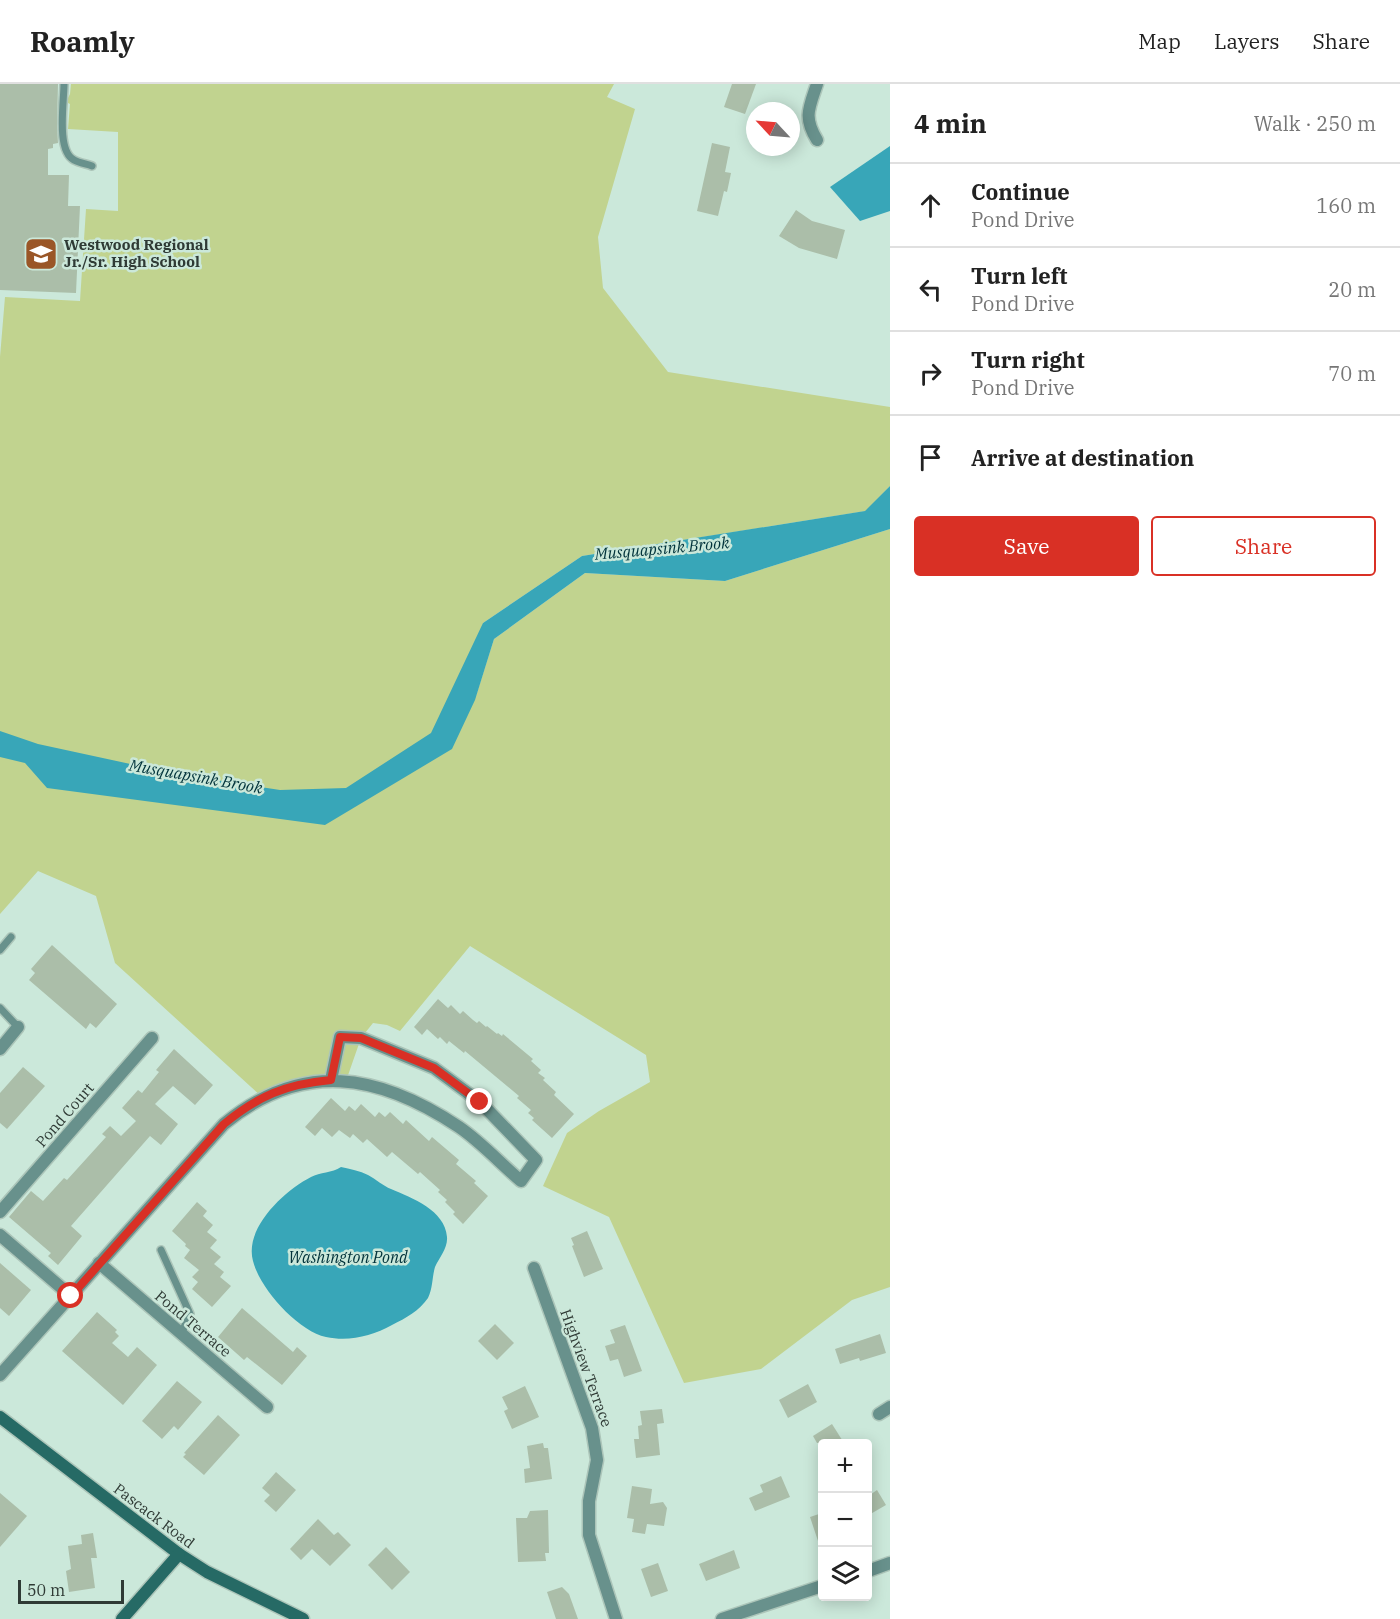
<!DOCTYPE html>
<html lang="en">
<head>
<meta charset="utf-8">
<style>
  :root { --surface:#fff; --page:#f6f6f6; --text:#222; --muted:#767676; --line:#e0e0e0; --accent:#d93025 }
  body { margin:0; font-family:"IBM Plex Serif",serif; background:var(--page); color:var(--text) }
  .controls { position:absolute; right:18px; bottom:18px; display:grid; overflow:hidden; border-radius:6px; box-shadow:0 3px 15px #0003 }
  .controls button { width:54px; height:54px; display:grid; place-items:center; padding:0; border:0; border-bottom:2px solid var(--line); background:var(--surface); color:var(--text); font:30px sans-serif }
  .compass { position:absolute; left:746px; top:18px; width:54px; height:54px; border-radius:50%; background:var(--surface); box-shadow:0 3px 15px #0003; rotate:296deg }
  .scale { position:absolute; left:18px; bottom:15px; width:106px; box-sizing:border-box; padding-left:6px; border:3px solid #2f3a35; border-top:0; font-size:16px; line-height:21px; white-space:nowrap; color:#2f3a35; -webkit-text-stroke:4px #cbe8da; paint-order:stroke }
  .stop { position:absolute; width:18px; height:18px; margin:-14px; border:4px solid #d93025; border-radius:50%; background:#fff }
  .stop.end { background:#d93025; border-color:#fff; box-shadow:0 2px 6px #0008 }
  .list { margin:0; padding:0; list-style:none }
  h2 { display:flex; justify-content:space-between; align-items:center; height:78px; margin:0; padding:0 24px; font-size:26px }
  h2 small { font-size:20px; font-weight:400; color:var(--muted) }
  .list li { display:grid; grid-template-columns:39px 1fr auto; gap:18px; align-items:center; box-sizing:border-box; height:84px; padding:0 24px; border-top:2px solid var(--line) }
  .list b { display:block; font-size:22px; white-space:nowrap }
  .list p { margin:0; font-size:20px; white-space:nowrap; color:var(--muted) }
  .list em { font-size:20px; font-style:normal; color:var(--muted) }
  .actions { display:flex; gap:12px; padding:18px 24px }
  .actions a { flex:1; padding:14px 0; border:2px solid var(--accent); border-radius:6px; text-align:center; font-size:21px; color:var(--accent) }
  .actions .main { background:var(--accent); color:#fff }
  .icon { flex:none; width:33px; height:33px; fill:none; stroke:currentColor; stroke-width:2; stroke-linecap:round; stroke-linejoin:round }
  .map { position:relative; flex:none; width:890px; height:1535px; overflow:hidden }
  header { display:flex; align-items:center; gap:36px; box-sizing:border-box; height:84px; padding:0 30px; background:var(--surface); border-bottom:2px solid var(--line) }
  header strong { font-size:28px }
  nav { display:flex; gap:33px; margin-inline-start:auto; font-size:21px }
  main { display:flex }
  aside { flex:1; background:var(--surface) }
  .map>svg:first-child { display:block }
  .green { fill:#c1d38f }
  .water { fill:#38a6b8 }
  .building { fill:#abbea9 }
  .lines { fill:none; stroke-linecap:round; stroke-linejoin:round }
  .service-casing { stroke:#acc5b9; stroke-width:10 }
  .minor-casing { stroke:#acc5b9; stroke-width:15 }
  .tertiary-casing { stroke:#acc5b9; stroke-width:15 }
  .secondary-casing { stroke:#acc5b9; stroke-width:15 }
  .service { stroke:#68918c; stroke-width:7 }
  .minor { stroke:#68918c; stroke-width:12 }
  .tertiary { stroke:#68918c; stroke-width:12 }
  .secondary { stroke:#266a65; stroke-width:12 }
  .route { stroke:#d93025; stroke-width:8 }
  .labels { text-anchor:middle; stroke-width:5; stroke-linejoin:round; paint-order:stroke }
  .poi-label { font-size:15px; font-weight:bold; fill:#2f3a35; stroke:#cbe8da; text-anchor:start }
  .street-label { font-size:15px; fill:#2f3a35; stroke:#cbe8da }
  .water-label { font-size:16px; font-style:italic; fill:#00323a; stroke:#cbe8da }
</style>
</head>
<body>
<header>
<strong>Roamly</strong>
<nav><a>Map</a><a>Layers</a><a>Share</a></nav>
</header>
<main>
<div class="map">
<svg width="890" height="1535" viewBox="0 0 890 1535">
  <rect width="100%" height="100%" fill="#cbe8da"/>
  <path class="green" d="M 71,0 L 614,0 L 607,13 L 635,25 L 598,153 L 603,204 L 668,288 L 890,323 L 890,402 L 866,427 L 582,472 L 483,539 L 476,612 L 494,555 L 585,489 L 725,497 L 890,445 L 890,1203 L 852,1216 L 761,1285 L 684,1299 L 609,1133 L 543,1102 L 567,1049 L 599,1027 L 650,998 L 646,971 L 470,862 L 400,947 L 387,941 L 373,939 L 361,954 L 346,997 L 262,1013 L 115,879 L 96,812 L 38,787 L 0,830 L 0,273 L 5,213 L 80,217 L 86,125 L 118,127 L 118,48 L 68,45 L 70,20 L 66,18 L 70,10 Z"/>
  <g class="water">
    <path d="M 890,62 L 890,127 L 860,137 L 830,103 Z"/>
    <path d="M 890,402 L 890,445 L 725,497 L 585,489 L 494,555 L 475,616 L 452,665 L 325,741 L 47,704 L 25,679 L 0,673 L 0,647 L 38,660 L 172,689 L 280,706 L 346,704 L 431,649 L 483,539 L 582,472 L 865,427 Z"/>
    <path d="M 341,1083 C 350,1085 360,1087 368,1091 C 376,1095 383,1102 391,1105 C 412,1114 445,1126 447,1153 C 448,1164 439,1174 435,1183 C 432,1193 433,1204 428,1214 C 419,1227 406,1234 392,1241 C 372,1252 349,1258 326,1253 C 298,1247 260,1205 253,1177 C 244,1144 284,1107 311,1093 C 320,1088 332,1089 341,1083 Z"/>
  </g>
  <g class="building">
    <path d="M 0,0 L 58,0 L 57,42 L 58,59 L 53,60 L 53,64 L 48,65 L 48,91 L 69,91 L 68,122 L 80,122 L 76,209 L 0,206 Z"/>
    <path d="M 732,0 L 756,0 L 745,30 L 724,23 Z"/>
    <path d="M 712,59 L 730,63 L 725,88 L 731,89 L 727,108 L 724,107 L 718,132 L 697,127 Z"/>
    <path d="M 796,126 L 812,137 L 845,146 L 837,175 L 799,164 L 779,152 Z"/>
    <path d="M 52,861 L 117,920 L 96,944 L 90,939 L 86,945 L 29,896 L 35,889 L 31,885 Z"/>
    <path d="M 438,915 L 448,924 L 451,921 L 460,930 L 463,927 L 473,936 L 477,939 L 479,937 L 486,943 L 487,942 L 497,950 L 498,949 L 502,952 L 503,950 L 533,975 L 531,977 L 541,986 L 538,989 L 545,994 L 543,996 L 556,1008 L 554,1011 L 574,1030 L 552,1054 L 532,1036 L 534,1034 L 528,1029 L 531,1026 L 517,1014 L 519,1012 L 465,967 L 464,969 L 449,957 L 447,960 L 440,953 L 438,955 L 427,945 L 422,951 L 414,943 Z"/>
    <path d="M 174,965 L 213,1001 L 195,1021 L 173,1002 L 155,1020 L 178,1040 L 161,1061 L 150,1052 L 71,1142 L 82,1152 L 58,1181 L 48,1172 L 51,1169 L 9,1133 L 31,1107 L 43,1117 L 64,1094 L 67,1096 L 106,1053 L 102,1050 L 110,1042 L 121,1052 L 136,1037 L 122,1024 L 138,1006 L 142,1009 L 159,988 L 156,986 Z"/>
    <path d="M 23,983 L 45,1002 L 7,1045 L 0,1039 L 0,1009 Z"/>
    <path d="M 331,1014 L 345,1027 L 349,1022 L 355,1027 L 361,1020 L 375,1033 L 379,1028 L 385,1033 L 390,1028 L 403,1040 L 406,1036 L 429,1057 L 432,1053 L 459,1076 L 456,1080 L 476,1097 L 474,1099 L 488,1112 L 463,1140 L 453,1130 L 455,1128 L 445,1118 L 447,1116 L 438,1108 L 440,1106 L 420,1088 L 418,1090 L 392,1068 L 387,1073 L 367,1055 L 363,1059 L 353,1050 L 350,1054 L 339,1046 L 332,1053 L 322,1044 L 315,1052 L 305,1043 Z"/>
    <path d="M 197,1118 L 207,1127 L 203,1132 L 213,1141 L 207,1148 L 217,1156 L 210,1164 L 221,1173 L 214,1180 L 224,1188 L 220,1193 L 231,1202 L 212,1223 L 192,1205 L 198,1198 L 192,1193 L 199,1186 L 184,1174 L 190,1166 L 185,1162 L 186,1160 L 172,1147 Z"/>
    <path d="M 587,1147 L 603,1185 L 584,1193 L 572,1162 L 574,1161 L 571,1154 Z"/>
    <path d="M 0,1179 L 31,1206 L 9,1232 L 0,1224 Z"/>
    <path d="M 242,1224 L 293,1268 L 297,1263 L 307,1272 L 282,1301 L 247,1273 L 244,1276 L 218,1253 Z"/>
    <path d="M 97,1228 L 117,1246 L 115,1248 L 119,1252 L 112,1259 L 128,1273 L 137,1263 L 157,1281 L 123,1321 L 62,1267 Z"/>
    <path d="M 495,1240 L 514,1259 L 497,1276 L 478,1257 Z"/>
    <path d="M 625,1241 L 642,1287 L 624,1293 L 618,1275 L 610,1277 L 605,1262 L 615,1259 L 610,1246 Z"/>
    <path d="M 880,1250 L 886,1269 L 860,1277 L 859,1274 L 840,1280 L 835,1265 Z"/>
    <path d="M 177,1297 L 202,1318 L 178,1346 L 174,1342 L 162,1355 L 142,1337 Z"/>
    <path d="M 808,1300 L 817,1318 L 788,1334 L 779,1316 Z"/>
    <path d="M 525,1302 L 539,1333 L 512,1345 L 504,1327 L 508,1325 L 502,1313 Z"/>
    <path d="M 662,1325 L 664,1339 L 657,1340 L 660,1371 L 636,1374 L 634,1355 L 639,1355 L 638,1342 L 642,1341 L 640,1327 Z"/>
    <path d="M 218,1331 L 240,1351 L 204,1391 L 183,1373 L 186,1370 L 184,1369 Z"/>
    <path d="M 832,1340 L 844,1359 L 817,1359 L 813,1352 Z"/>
    <path d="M 543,1359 L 544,1364 L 548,1364 L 552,1395 L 525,1399 L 524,1385 L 530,1384 L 527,1362 Z"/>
    <path d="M 276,1388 L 296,1406 L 276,1428 L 264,1417 L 270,1411 L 262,1404 Z"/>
    <path d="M 781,1392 L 790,1413 L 755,1427 L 749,1414 L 763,1408 L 760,1401 Z"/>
    <path d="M 632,1402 L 652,1405 L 650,1420 L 663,1418 L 667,1424 L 664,1442 L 647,1440 L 645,1450 L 632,1448 L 634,1435 L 627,1434 Z"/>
    <path d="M 877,1406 L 886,1421 L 867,1432 L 867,1413 Z"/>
    <path d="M 0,1409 L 27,1432 L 0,1463 Z"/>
    <path d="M 548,1426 L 549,1469 L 545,1469 L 546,1477 L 518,1478 L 516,1434 L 527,1434 L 530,1427 Z"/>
    <path d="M 822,1429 L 822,1463 L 820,1463 L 810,1433 Z"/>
    <path d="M 318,1435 L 334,1451 L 338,1448 L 351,1461 L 330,1482 L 312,1465 L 301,1476 L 290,1465 Z"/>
    <path d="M 93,1449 L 97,1474 L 91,1474 L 95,1504 L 69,1508 L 66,1487 L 71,1485 L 68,1462 L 82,1460 L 81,1451 Z"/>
    <path d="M 386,1463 L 410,1488 L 392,1506 L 368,1481 Z"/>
    <path d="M 734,1466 L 740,1484 L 706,1497 L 699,1480 Z"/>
    <path d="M 658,1479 L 668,1507 L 651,1513 L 641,1485 Z"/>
    <path d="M 562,1503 L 569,1510 L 578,1535 L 556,1535 L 547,1508 Z"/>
  </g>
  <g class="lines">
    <g class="service-casing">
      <g id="service">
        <path d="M 64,0 C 64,18 56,67 74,76 C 79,79 87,80 92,82"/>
        <path d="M 0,866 L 11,853"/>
        <path d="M 0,924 L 18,943"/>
        <path d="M 161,1166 L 190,1230 L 181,1250"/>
      </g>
    </g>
    <g class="minor-casing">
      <g id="minor">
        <path d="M 817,0 C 809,24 803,33 817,56"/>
        <path d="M 0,965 L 18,943"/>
        <path d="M 0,1128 L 152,954"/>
        <path d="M 0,1151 L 71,1212"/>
        <path d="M 99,1179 L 267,1323"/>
        <path d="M 534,1184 L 592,1344 L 597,1376 L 589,1417 L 589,1451 L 616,1535"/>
        <path d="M 0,1291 L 224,1040 C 302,976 378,989 459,1043 C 481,1058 500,1079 521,1097 L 536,1076 L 480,1018 L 434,984 L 361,954 L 340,953 L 331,996"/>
        <path d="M 879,1330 L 890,1323"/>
      </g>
    </g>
    <g class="tertiary-casing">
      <g id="tertiary">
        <path d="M 868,1487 L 890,1479"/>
        <path d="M 722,1535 L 822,1502"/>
      </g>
    </g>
    <g class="secondary-casing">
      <g id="secondary">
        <path d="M 0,1333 L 179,1470 L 207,1488 L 303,1535"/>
        <path d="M 122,1535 L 179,1470"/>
      </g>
    </g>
    <use href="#service" class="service"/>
    <use href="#minor" class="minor"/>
    <use href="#tertiary" class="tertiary"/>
    <use href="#secondary" class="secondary"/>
  </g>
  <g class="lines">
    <path class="route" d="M 71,1212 L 224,1040 C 258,1012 286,1000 331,996 L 340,953 L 361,954 L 434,984 L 480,1018"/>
  </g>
  <defs>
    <g id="school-square" transform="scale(1.725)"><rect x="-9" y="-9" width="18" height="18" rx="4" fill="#9a5627" stroke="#cbe8da"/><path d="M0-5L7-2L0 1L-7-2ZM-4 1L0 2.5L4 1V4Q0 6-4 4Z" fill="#fff"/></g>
  </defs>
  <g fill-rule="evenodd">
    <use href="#school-square" x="41" y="170"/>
  </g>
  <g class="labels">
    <g class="poi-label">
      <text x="64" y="166">Westwood Regional<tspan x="64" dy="17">Jr./Sr. High School</tspan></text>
    </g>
    <g class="street-label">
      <text transform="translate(65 1031) rotate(-49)" y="5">Pond Court</text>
      <text transform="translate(193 1240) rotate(40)" y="5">Pond Terrace</text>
      <text transform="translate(586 1284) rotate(70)" y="5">Highview Terrace</text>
      <text transform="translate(154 1432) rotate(37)" y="5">Pascack Road</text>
    </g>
    <g class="water-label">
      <text transform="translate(662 464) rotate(-5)" y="6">Musquapsink Brook</text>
      <text transform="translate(196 692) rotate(10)" y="6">Musquapsink Brook</text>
      <text x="348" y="1179">Washington Pond</text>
    </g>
  </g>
</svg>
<div class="controls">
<button>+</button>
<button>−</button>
<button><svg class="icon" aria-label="layers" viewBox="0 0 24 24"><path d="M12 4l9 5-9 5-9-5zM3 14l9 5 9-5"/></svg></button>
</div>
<svg class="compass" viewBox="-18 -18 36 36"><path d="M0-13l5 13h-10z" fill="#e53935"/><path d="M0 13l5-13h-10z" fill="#767676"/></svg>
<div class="scale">50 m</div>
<div class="stop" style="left:71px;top:1212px"></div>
<div class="stop end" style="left:480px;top:1018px"></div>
</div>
<aside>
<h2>4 min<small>Walk · 250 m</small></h2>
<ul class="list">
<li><svg class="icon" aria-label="ahead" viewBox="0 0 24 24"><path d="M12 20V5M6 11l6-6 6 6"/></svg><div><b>Continue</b><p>Pond Drive</p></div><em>160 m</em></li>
<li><svg class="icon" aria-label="left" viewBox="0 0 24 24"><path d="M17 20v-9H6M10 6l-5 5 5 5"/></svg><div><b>Turn left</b><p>Pond Drive</p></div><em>20 m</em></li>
<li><svg class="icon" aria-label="right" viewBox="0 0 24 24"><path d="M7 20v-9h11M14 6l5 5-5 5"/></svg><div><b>Turn right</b><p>Pond Drive</p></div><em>70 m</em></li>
<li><svg class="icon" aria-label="arrive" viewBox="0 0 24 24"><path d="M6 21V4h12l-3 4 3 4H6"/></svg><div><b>Arrive at destination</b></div></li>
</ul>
<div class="actions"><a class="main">Save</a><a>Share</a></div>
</aside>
</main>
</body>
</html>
